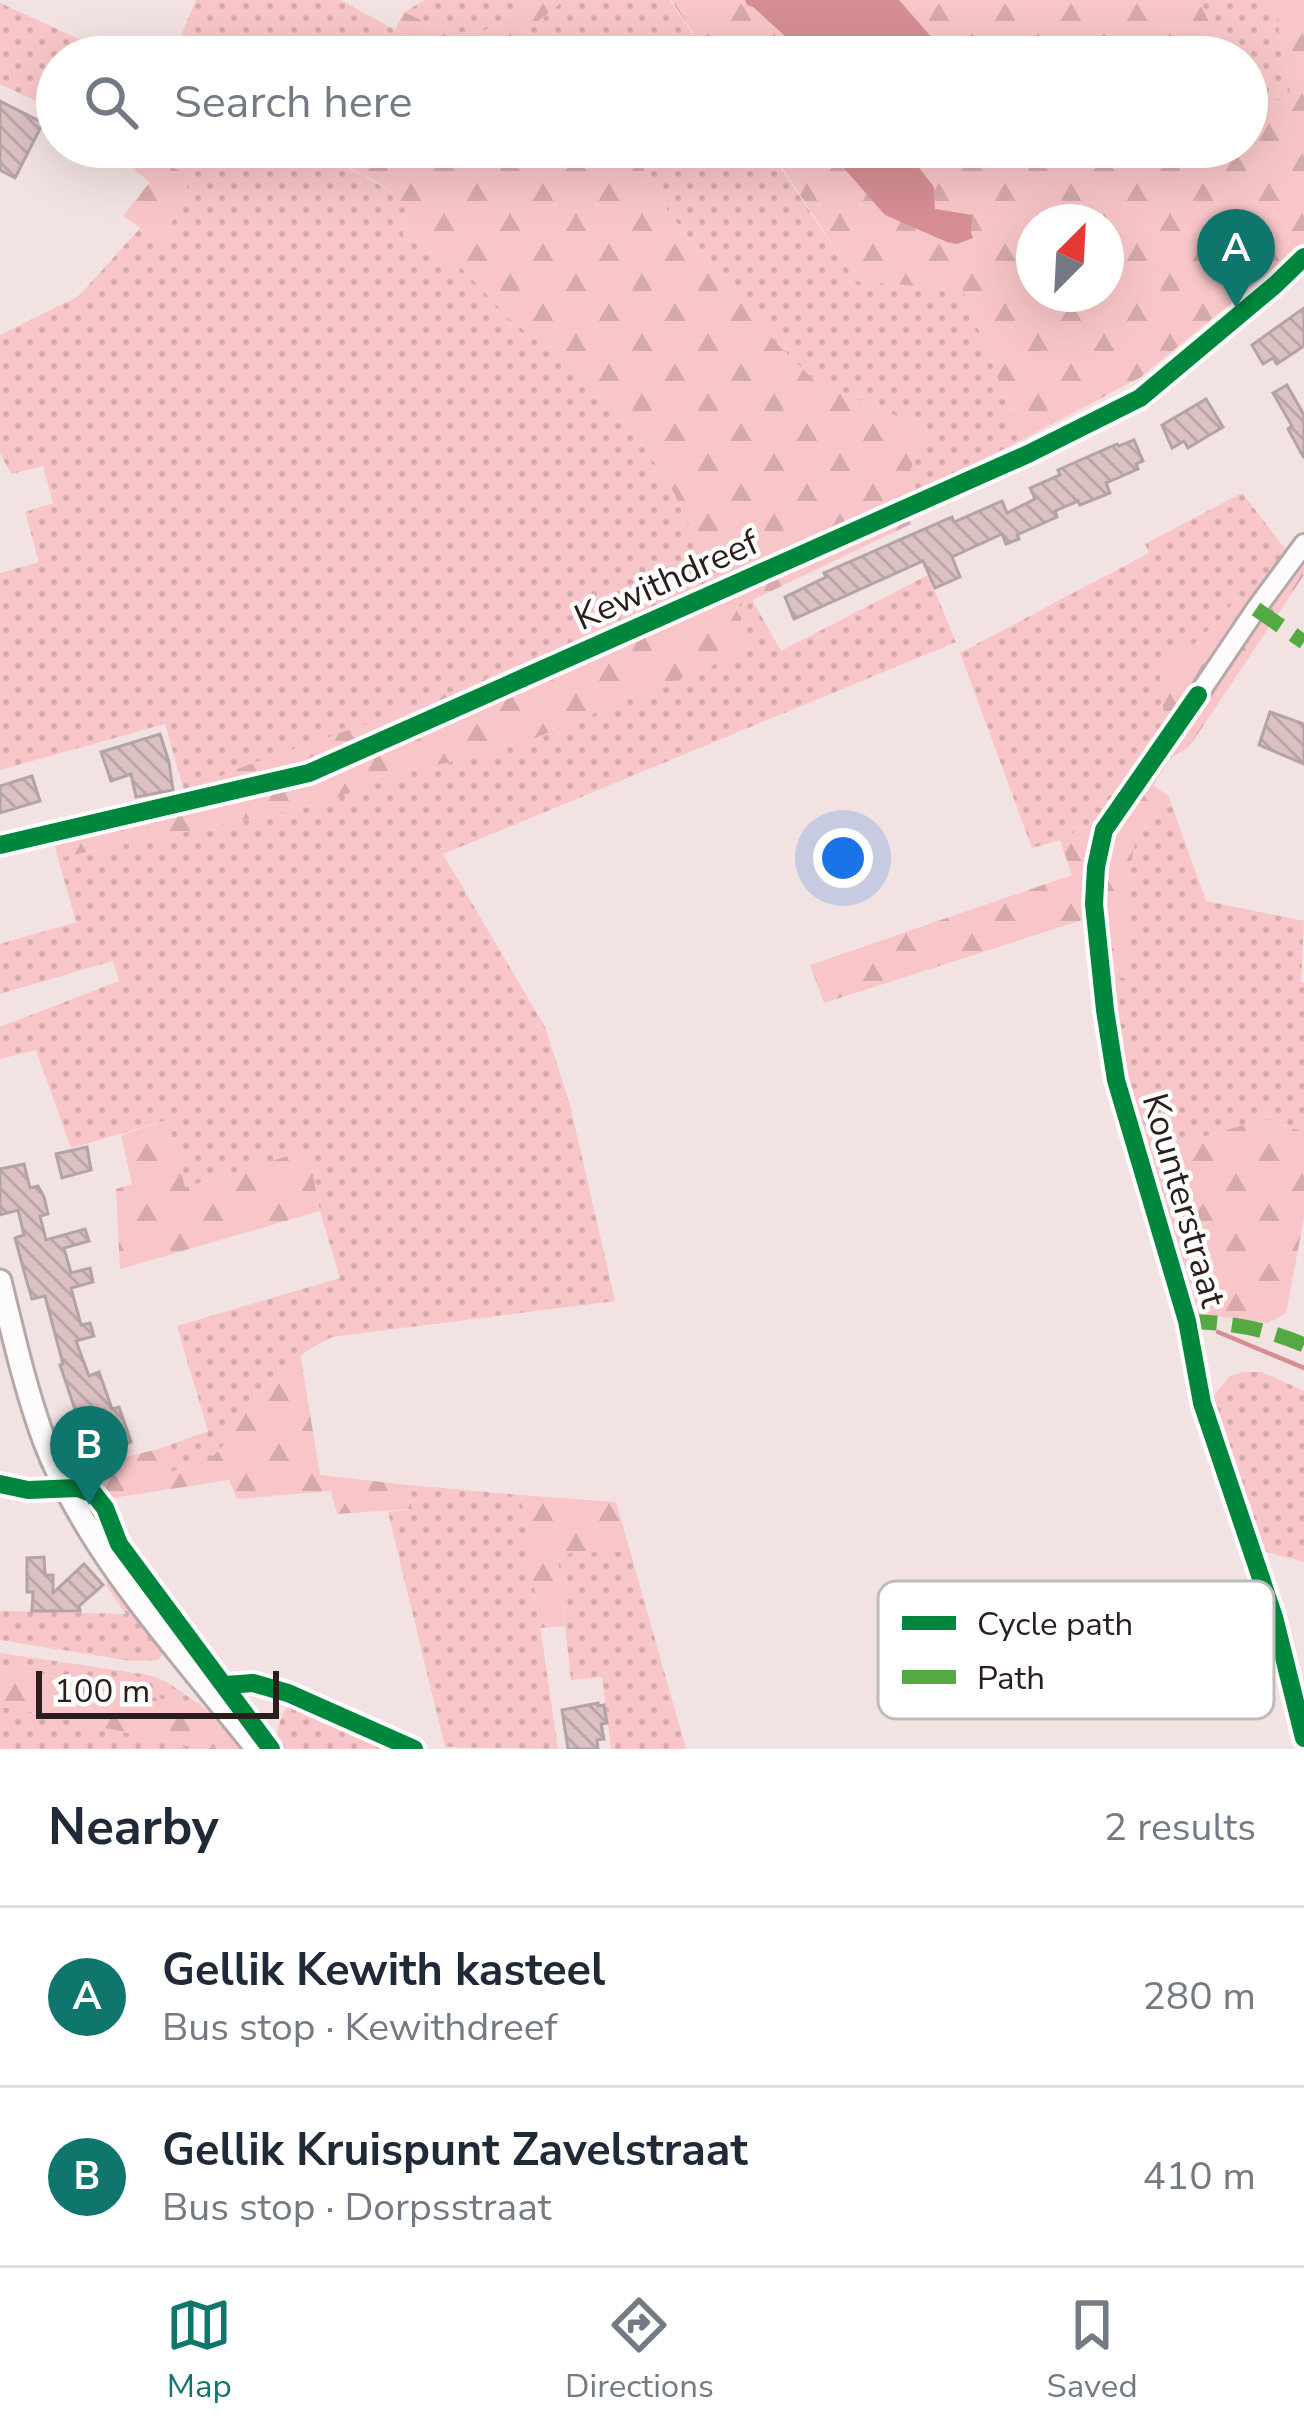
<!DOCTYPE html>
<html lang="en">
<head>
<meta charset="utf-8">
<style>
  :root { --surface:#fff; --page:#f6f6f7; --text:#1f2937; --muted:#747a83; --line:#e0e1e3; --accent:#0f766e }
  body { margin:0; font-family:"Nunito Sans",sans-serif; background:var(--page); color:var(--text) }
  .compass { position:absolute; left:1016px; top:204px; width:108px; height:108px; border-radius:50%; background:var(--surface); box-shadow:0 12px 48px #0002; rotate:24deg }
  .scale { position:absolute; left:36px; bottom:30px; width:243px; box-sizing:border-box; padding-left:12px; border:6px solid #2c1d1d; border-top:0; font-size:33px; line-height:42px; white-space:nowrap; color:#2c1d1d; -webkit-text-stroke:9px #fff; paint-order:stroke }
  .you { position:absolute; left:843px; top:858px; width:42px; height:42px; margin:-30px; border:9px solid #fff; border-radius:50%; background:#1a73e8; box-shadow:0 0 0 18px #1a73e833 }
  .badge { display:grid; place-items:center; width:78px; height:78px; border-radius:50%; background:var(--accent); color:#fff; font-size:39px; font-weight:700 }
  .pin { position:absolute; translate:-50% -99px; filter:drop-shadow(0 3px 6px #0008) }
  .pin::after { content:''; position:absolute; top:63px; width:42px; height:36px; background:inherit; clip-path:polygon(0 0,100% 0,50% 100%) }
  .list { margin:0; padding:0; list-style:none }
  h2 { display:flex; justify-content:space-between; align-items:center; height:156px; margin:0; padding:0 48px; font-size:51px }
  h2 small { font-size:39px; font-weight:400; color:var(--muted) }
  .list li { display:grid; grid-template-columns:78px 1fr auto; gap:36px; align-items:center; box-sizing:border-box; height:180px; padding:0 48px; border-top:3px solid var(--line) }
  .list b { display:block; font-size:45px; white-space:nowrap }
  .list p { margin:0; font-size:39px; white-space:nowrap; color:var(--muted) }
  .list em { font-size:39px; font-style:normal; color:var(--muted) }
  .icon { flex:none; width:66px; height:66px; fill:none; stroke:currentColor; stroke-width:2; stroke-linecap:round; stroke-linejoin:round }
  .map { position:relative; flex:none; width:1304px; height:1749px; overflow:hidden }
  .search { position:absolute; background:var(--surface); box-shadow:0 12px 48px #0002; left:36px; right:36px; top:36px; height:132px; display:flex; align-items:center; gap:30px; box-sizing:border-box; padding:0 42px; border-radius:66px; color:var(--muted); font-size:45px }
  .sheet { height:516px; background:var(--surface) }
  nav { display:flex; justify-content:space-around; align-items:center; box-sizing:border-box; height:168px; border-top:3px solid var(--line); background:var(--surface); font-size:33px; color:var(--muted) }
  nav a { display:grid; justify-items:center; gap:6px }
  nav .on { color:var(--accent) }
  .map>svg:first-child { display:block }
  .grass { fill:url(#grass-dots) }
  .forest { fill:url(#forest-firs); fill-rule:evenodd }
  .water { fill:#d68e93 }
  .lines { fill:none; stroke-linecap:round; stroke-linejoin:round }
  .stream { stroke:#d68e93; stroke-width:4.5 }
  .building { fill:url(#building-back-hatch); stroke:#b2a3a4; stroke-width:3 }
  .minor-casing { stroke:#b6a8a8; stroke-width:24 }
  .tertiary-casing { stroke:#b6a8a8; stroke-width:27 }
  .minor { stroke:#fdfbfb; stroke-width:18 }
  .tertiary { stroke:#fdfbfb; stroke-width:21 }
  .quiet { stroke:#54a943; stroke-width:15; stroke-dasharray:30 15; stroke-linecap:butt }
  .cycleway-casing { stroke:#fff; stroke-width:26 }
  .cycleway { stroke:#00873e; stroke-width:18 }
  .labels { text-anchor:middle; stroke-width:9; stroke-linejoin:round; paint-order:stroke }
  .street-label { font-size:36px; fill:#2c1d1d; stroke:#fff }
  .key { fill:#fff; stroke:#c0bbbb; stroke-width:3 }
  .key-label { font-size:33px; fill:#2c1d1d }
</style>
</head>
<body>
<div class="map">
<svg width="1304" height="1749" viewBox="0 0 1304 1749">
  <defs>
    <pattern id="grass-dots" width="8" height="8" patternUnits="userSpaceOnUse" patternTransform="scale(3)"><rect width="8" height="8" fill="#f8c6c8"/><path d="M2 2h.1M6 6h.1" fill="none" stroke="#d5aaab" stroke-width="1.8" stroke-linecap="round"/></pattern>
    <pattern id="forest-firs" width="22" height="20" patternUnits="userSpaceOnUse" patternTransform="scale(3)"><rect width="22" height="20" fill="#f8c6c8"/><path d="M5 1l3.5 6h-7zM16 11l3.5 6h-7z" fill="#d5aaab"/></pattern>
    <pattern id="building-back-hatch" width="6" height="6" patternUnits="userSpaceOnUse" patternTransform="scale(3)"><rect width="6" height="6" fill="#dcc1c3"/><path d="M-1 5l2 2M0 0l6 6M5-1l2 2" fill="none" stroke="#bda5a7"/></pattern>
  </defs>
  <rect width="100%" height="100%" fill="#f3e2e2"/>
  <g class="grass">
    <path d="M 196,0 L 341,0 L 395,30 L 444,49 L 472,56 L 506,47 L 564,0 L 670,0 L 708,57 L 555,57 L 542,52 L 532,57 L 172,57 Z"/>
    <path d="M 425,0 L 530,0 C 482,43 461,40 404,12 Z"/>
    <path d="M 1198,0 L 1274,0 L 1291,98 L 1252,105 L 1247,96 L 1247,57 L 1227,57 Z"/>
    <path d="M 0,3 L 118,57 L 57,57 L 57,111 L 0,84 Z"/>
    <path d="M 130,147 L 298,147 L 361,174 L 398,196 L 407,213 L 403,237 L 464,270 L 509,318 L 550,351 L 577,367 L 646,450 L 674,493 L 692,530 L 733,574 C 620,623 507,672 392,715 C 323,741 252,763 184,791 L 165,724 L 0,770 L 0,573 L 39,562 L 25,512 L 53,503 L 43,466 L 11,474 L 0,453 L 0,335 L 79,296 L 140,228 L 161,240 L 170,226 L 191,177 Z"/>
    <path d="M 631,147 L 767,147 L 856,281 L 963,290 L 1022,440 L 901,499 L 925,428 L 817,383 L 780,347 L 669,213 Z"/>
    <path d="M 1242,493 L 1290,555 L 1256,605 L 1238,595 L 1226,613 L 1190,649 L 1159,660 L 1166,731 L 1097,820 L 1060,840 L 1032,848 L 960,653 L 1149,553 L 1145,544 Z"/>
    <path d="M 928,575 L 956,642 L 443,854 L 545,1027 L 570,1105 L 615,1301 L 332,1337 C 301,1352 280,1370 257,1396 C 225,1432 228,1469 169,1471 L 162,1448 L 208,1431 L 177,1326 L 340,1278 L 320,1211 L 308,1151 L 185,1187 L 168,1120 L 71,1148 L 36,1050 L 0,1059 L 0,1027 L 119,981 L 113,961 L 0,994 L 0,944 L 76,922 L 58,858 L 311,806 L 751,649 L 735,609 L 752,600 L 781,651 Z"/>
    <path d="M 1168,795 L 1206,901 L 1304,921 L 1301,982 L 1304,983 L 1304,1132 L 1263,1119 L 1144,1155 C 1127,1097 1116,1038 1108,978 L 1126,978 L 1125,894 L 1135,842 Z"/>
    <path d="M 1243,1372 L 1262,1372 L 1304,1391 L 1304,1562 L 1263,1551 L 1218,1434 L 1211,1400 L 1229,1377 Z"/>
    <path d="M 408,1485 L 521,1495 L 558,1749 L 445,1747 L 388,1512 L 412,1509 Z"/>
    <path d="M 630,1551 L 686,1749 L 611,1749 L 602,1677 L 571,1680 L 557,1553 Z"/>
    <path d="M 113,1578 L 166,1651 L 158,1660 L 131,1661 L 0,1640 L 0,1611 L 126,1614 L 106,1585 Z"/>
    <path d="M 0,1653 L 149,1675 L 165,1681 L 205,1708 L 0,1665 Z"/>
    <path d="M 296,1699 L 405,1749 L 285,1749 L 277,1742 C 276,1725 283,1709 296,1699 Z"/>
    <path d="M 0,1707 L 13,1708 L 202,1749 L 0,1749 Z"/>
  </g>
  <g class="forest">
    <path d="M 530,0 L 564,0 C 486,63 491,68 395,30 L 404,12 C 461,40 482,43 530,0 Z"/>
    <path d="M 671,0 L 745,0 L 747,5 L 753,7 L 808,57 L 709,57 Z"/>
    <path d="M 899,0 L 1198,0 L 1227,57 L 949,57 Z"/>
    <path d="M 1274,0 L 1304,0 L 1304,243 L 1141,377 L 1022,440 L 963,290 L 856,281 L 769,147 L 838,147 L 842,166 L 941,212 L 935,209 L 934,187 L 903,147 L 942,147 L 955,159 L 978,151 L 978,147 L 1247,147 L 1247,96 L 1252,105 L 1291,98 ZM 1034,222 L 1106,222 L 1106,294 L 1034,294 Z"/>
    <path d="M 298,147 L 370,147 L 407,165 L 424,163 L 440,147 L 631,147 L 669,213 L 780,347 L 817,383 L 925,428 L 901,499 L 911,524 L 736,608 L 752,649 L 518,745 L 413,771 L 311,806 L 58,858 L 48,824 L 184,791 L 245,766 L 386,717 L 535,660 L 732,574 L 692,530 L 674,493 L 646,450 L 577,367 L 550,351 L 508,318 L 464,270 L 403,237 C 404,227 408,217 405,209 C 396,182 324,158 298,147 Z"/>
    <path d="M 147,155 L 192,177 L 170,226 L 160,241 L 123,216 L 150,182 L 134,170 Z"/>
    <path d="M 1300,562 L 1304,565 L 1304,575 L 1189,747 L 1169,759 L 1153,786 L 1168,795 L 1135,842 L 1125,894 L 1126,978 L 1108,978 L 1104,913 L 824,1003 L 810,965 L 1072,875 L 1060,840 L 1097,820 L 1166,732 L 1158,660 L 1190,648 L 1226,613 L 1238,594 L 1269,611 Z"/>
    <path d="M 1263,1119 L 1304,1132 L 1304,1218 L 1286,1313 L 1268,1323 L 1193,1313 L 1144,1155 Z"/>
    <path d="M 168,1120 L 185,1187 L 308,1150 L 320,1211 L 120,1269 L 116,1189 L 132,1184 L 121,1135 Z"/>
    <path d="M 300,1353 L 320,1475 L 408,1485 L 412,1509 L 337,1514 L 331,1491 L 237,1499 L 229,1480 L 106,1499 L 100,1485 L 83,1468 L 162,1448 L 169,1471 C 222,1469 225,1436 253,1401 C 267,1384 284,1368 300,1353 Z"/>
    <path d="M 521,1495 L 616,1502 L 630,1551 L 557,1554 L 565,1626 L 540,1628 Z"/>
    <path d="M 0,1665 L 205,1708 L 241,1749 L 202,1749 L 13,1708 L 0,1707 Z"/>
  </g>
  <g class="water">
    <path d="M 745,0 L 899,0 L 949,57 L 808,57 L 753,7 L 747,5 Z"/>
    <path d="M 838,147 L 903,147 L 934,187 L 935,209 L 972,215 L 971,233 L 973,238 L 957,244 L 947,242 L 885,215 L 842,166 Z"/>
  </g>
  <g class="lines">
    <path class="stream" d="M 1218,1332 L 1304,1368"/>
  </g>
  <g class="building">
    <path d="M 0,101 L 43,123 L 15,178 L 0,170 Z"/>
    <path d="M 1304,308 L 1304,346 L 1277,364 L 1273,358 L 1263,364 L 1252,345 Z"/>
    <path d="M 1287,385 L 1304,415 L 1304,458 L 1288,429 L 1292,426 L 1273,393 Z"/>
    <path d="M 1206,399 L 1223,427 L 1188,448 L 1184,441 L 1172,448 L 1162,425 Z"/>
    <path d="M 1134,440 L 1143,461 L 1136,464 L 1138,469 L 1106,483 L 1110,493 L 1080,505 L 1078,501 L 1055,511 L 1057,517 L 1017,535 L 1019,539 L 1006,544 L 1002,534 L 952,557 L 960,577 L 935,588 L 923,561 L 794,619 L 785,597 L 826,577 L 824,573 L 952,517 L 954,522 L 1002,501 L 1007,513 L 1035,499 L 1030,488 L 1060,475 L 1058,470 L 1117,444 L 1119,446 Z"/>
    <path d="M 1270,712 L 1304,724 L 1304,764 L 1259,745 Z"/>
    <path d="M 160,734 L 169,762 L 173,790 L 136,797 L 131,774 L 111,781 L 101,752 Z"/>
    <path d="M 32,776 L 40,801 L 0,813 L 0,786 Z"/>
    <path d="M 87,1147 L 91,1170 L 62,1178 L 56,1154 Z"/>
    <path d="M 24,1164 L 30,1188 L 38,1186 L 44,1197 L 48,1214 L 40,1216 L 46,1240 L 85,1229 L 89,1241 L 64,1248 L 71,1273 L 90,1268 L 93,1282 L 71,1288 L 81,1325 L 90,1323 L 94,1336 L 76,1341 L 89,1376 L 99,1372 L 112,1409 L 119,1407 L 131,1442 L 114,1448 L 108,1431 L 85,1439 L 60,1365 L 63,1364 L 45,1296 L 32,1299 L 27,1282 L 15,1238 L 24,1235 L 18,1210 L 0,1215 L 0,1169 Z"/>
    <path d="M 44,1557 L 45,1575 L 53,1575 L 53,1593 L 84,1564 L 103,1585 L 79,1606 L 80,1611 L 32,1611 L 33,1592 L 27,1592 L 27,1558 Z"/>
    <path d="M 598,1703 L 598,1706 L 604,1705 L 607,1723 L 601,1724 L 604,1739 L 597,1740 L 598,1749 L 568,1749 L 562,1710 Z"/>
  </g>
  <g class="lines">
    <g class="minor-casing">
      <g id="minor">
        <path d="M 1198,695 L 1256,609 L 1304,544"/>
        <path d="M 0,845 L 309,773 L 1028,454 L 1140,398 L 1275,285 L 1304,257"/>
        <path d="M 1202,1403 L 1274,1617 L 1304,1738"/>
        <path d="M 0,1484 L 28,1490 L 67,1489"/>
        <path d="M 211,1691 L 226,1685 L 253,1683 L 288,1693 L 414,1749"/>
      </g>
    </g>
    <g class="tertiary-casing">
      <path id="tertiary" d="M 0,1281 C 13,1334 25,1388 44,1440 C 86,1552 183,1656 257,1749"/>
    </g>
    <use href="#minor" class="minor"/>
    <use href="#tertiary" class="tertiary"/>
    <g class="quiet">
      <path d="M 1256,609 L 1304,642"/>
      <path d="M 1187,1321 C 1230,1323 1265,1328 1304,1345"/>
    </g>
    <g class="cycleway-casing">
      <g id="cycleway">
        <path d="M 1198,695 L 1104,830 L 1096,867 L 1094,904 L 1105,1010 L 1116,1080 L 1187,1321 L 1202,1403 L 1274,1617 L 1304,1738"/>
        <path d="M 0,845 L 309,773 L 1028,454 L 1140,398 L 1275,285 L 1304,257"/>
        <path d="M 0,1484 L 28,1490 L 78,1488 L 94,1494 L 105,1508 L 119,1544 L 271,1749"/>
        <path d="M 226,1685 L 253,1683 L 288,1693 L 414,1749"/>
      </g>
    </g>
    <use href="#cycleway" class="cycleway"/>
  </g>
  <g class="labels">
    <g class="street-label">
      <text transform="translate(666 579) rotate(-24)" y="13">Kewithdreef</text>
      <text transform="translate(1185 1200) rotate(74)" y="13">Kounterstraat</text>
    </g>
  </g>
  <rect x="878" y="1581" width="396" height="138" rx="18" class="key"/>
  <rect x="902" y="1616" width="54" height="14" fill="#00873e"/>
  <rect x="902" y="1670" width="54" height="14" fill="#54a943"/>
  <g class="key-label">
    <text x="977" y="1635">Cycle path</text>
    <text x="977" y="1689">Path</text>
  </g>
</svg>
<svg class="compass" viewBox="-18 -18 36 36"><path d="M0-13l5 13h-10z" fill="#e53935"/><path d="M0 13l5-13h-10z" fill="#747a83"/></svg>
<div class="scale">100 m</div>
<div class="you"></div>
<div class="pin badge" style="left:1236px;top:308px">A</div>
<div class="pin badge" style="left:89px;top:1505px">B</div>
<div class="search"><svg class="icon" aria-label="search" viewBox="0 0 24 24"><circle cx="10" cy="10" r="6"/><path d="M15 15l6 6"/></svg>Search here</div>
</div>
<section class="sheet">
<h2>Nearby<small>2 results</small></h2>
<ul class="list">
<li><span class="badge">A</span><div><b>Gellik Kewith kasteel</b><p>Bus stop · Kewithdreef</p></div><em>280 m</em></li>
<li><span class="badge">B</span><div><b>Gellik Kruispunt Zavelstraat</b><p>Bus stop · Dorpsstraat</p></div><em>410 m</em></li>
</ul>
</section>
<nav>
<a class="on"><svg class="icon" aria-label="map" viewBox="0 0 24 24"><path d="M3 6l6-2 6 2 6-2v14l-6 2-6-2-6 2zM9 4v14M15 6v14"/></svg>Map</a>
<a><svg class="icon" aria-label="directions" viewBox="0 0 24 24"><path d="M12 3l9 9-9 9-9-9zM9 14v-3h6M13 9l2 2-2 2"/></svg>Directions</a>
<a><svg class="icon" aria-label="saved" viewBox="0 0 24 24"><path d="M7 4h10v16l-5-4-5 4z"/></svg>Saved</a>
</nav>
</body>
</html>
